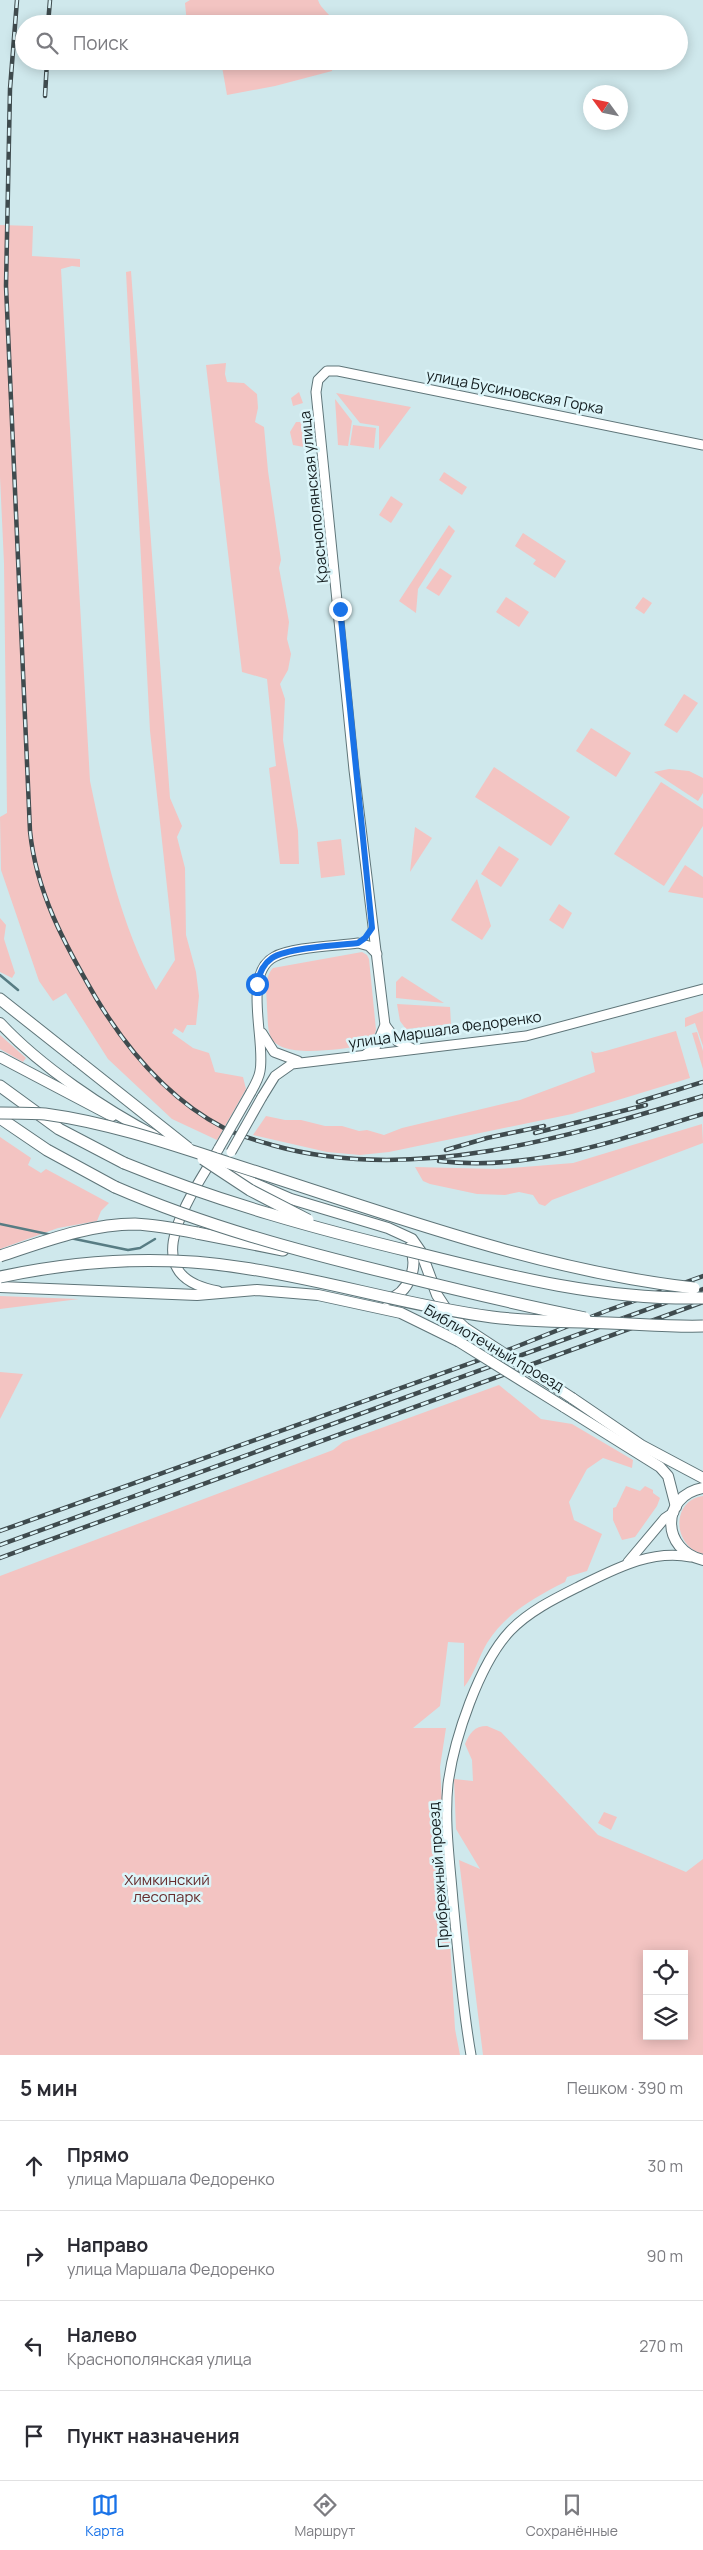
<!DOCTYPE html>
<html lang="ru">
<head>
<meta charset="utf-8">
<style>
  :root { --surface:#fff; --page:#f7f7f7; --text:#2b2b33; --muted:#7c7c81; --line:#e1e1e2; --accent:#1a73e8 }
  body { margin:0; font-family:Manrope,sans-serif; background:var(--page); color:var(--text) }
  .controls { position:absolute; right:15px; bottom:15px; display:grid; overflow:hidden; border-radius:0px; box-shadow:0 2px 12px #0003 }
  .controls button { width:45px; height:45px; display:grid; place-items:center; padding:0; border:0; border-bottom:1px solid var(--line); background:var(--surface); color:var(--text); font:25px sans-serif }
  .compass { position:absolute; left:583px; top:85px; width:45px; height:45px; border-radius:50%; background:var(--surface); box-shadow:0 2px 12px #0003; rotate:303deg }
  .stop { position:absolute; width:15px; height:15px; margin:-11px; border:4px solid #1a73e8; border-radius:50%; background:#fff }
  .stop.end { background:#1a73e8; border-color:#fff; box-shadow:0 1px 5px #0008 }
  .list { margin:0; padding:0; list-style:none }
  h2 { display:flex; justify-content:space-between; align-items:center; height:65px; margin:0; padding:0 20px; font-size:21px }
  h2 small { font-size:16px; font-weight:400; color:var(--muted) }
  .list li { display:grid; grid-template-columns:32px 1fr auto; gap:15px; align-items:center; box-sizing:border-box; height:90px; padding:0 20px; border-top:1px solid var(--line) }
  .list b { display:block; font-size:19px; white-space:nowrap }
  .list p { margin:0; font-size:16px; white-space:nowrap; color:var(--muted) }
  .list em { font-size:16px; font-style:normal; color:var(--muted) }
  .icon { flex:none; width:28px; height:28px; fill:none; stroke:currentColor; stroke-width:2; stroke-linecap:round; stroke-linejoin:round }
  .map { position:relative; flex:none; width:703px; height:2055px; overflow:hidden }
  .search { position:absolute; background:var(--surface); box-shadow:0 2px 12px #0003; left:15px; right:15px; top:15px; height:55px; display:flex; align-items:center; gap:12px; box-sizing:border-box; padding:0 18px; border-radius:28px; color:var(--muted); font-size:19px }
  .sheet { height:425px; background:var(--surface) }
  nav { display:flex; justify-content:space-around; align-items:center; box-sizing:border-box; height:70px; border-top:1px solid var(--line); background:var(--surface); font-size:14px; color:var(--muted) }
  nav a { display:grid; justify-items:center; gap:2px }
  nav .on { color:var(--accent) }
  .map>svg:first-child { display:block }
  .green { fill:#f3c4c2; fill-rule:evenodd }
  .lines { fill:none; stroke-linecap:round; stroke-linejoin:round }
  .stream { stroke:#577c83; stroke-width:2.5 }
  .tertiary-casing { stroke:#5f7579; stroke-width:11 }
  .secondary-casing { stroke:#5f7579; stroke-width:12 }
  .primary-casing { stroke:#5f7579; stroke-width:13 }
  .tertiary { stroke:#fff; stroke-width:9 }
  .secondary { stroke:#fff; stroke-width:10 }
  .primary { stroke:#fff; stroke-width:11 }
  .rail-casing { stroke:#3f4b4e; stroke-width:4.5 }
  .rail { stroke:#dcf5f9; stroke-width:2.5; stroke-dasharray:8; stroke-linecap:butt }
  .tertiary-bridge-casing { stroke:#5f7579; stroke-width:11; stroke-linecap:butt }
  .secondary-bridge-casing { stroke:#5f7579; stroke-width:12; stroke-linecap:butt }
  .primary-bridge-casing { stroke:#5f7579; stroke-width:13; stroke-linecap:butt }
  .tertiary-bridge { stroke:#fff; stroke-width:9 }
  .secondary-bridge { stroke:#fff; stroke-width:10 }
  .primary-bridge { stroke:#fff; stroke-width:11 }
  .route { stroke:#1a73e8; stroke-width:6 }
  .labels { text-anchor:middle; stroke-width:5; stroke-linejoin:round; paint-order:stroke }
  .street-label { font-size:15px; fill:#131c1e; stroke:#dcf5f9 }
  .park-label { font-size:15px; fill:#672d2e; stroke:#dcf5f9 }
</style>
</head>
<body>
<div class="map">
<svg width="703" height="2055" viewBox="0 0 703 2055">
  <rect width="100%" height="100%" fill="#cfe8ec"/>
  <g class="green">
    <path d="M 190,0 L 318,0 C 321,10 331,13 334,24 L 187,24 L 185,3 Z"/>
    <path d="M 221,61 L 333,61 L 332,71 L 275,86 L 227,95 Z"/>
    <path d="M 0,225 L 33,226 L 32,256 L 80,259 L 80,267 L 72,266 L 61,269 L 90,781 C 105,853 121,925 156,990 L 175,960 L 150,731 L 126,272 L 131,271 L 170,798 L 182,826 L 177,837 L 185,868 L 186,935 L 196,972 L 199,996 L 196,1025 L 187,1025 L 183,1033 L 175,1028 L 172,1033 L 193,1048 L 209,1053 L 215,1072 L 243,1077 L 246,1089 L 217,1140 L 172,1119 L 108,1059 L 66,993 L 53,1001 L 39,981 L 1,870 L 0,817 L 7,813 L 4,563 L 0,477 Z"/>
    <path d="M 226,363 L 225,374 L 227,382 L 244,383 L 257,394 L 258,408 L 255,422 L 264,427 L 268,471 L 281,560 L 279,568 L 289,622 L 287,639 L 291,654 L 288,670 L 280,684 L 285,699 L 283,740 L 298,831 L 299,864 L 280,864 L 269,768 L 276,766 L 267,679 L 242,672 L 206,365 Z"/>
    <path d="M 299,392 L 303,403 L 293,406 L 291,398 Z"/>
    <path d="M 336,393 L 411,407 L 379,450 L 379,426 L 360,423 Z"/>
    <path d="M 335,399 L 352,421 L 348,446 L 338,445 Z"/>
    <path d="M 296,422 L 308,422 L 304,447 L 293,445 L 290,432 Z"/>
    <path d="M 353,425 L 376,428 L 374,448 L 350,445 Z"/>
    <path d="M 444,472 L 467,487 L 462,495 L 439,480 Z"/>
    <path d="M 391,496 L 403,504 L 391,523 L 379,515 Z"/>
    <path d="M 449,525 L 455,531 L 418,589 L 416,613 L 399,601 Z"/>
    <path d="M 523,533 L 566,561 L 555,578 L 533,564 L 536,560 L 515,546 Z"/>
    <path d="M 440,568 L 452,576 L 439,596 L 426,588 Z"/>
    <path d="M 506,597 L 529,612 L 519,627 L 496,612 Z"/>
    <path d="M 643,597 L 652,603 L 644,614 L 635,608 Z"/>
    <path d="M 684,694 L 698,703 L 677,733 L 664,725 Z"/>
    <path d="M 591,728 L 631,753 L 616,777 L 576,751 Z"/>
    <path d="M 494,767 L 570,817 L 551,846 L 475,797 Z"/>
    <path d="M 669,769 L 689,771 L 703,778 L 703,793 L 698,801 L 654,772 Z"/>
    <path d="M 661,782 L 703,809 L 703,826 L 664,886 L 614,854 Z"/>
    <path d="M 415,827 L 432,838 L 410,872 Z"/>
    <path d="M 341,839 L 345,875 L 321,878 L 317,842 Z"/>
    <path d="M 499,846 L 519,859 L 501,887 L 481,874 Z"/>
    <path d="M 685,865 L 703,877 L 703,898 L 668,892 Z"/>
    <path d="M 477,879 L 491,926 L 482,940 L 451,920 Z"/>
    <path d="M 559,904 L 572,913 L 563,929 L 549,920 Z"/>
    <path d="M 0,918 L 6,925 L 4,939 L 15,973 L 12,978 L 0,972 Z"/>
    <path d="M 362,952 L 367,955 L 369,959 L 376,1030 L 373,1039 L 363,1046 C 342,1048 278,1061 270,1035 C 267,1027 268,1017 267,1008 C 267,995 263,979 273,968 Z"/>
    <path d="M 402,976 L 444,1003 L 396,998 L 396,982 Z"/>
    <path d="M 397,1004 L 450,1007 L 451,1024 L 406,1029 L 400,1021 Z"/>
    <path d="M 703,1011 L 703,1046 L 695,1023 L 685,1027 L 685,1018 Z"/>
    <path d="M 676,1031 L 690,1078 L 572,1114 L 389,1152 L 360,1155 L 327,1152 L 253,1135 L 266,1116 L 285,1120 L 301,1120 L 325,1126 L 342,1126 L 359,1131 L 367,1130 L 384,1135 L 402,1128 L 520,1100 L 595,1072 L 591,1051 L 595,1053 L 602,1052 Z"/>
    <path d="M 697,1032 L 703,1051 L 703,1069 L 692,1033 Z"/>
    <path d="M 0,1035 L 26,1058 L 23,1062 L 0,1049 Z"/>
    <path d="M 702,1124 L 703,1143 L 552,1200 L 545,1206 L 539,1204 L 533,1195 L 519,1192 L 505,1195 L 477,1194 L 430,1184 L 423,1181 L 415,1167 L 497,1169 L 573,1163 Z"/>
    <path d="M 0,1137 L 31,1158 L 28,1165 L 41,1173 L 46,1169 L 109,1203 L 101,1211 L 97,1221 L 58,1228 L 0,1249 Z"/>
    <path d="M 0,1296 L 79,1299 L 0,1309 Z"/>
    <path d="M 0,1372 L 23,1374 L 0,1419 Z"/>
    <path d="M 499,1385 L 541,1419 L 572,1424 L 633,1460 L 632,1468 L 603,1458 L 587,1469 L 569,1502 L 574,1520 L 602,1534 L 587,1571 L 567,1577 L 565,1582 C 535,1597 506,1613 487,1643 C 479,1656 474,1675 464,1687 L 464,1643 L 448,1642 L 440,1706 L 413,1728 L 446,1728 L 440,1767 L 455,2029 L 460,2055 L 0,2055 L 0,1576 L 333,1450 L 343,1442 Z"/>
    <path d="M 626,1486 L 640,1491 L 645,1486 L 653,1490 L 653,1493 L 660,1498 L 657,1506 L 635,1537 L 622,1540 L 613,1520 L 613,1508 L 616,1507 Z"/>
    <path d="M 703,1496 L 703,1554 C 673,1547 670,1501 703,1496 Z"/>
    <path d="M 487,1726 L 501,1732 L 598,1835 L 686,1872 L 703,1859 L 703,2055 L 483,2055 L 459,1860 L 480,1869 L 456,1829 L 454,1779 L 473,1781 L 472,1760 L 465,1744 C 470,1733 474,1726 487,1726 ZM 647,1954 L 684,1954 L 684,2036 L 647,2036 Z"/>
    <path d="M 604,1812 L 617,1817 L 611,1830 L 598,1823 Z"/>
  </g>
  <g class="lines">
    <g class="stream">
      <path d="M 0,975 L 18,990"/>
      <path d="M 0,1224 L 52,1235"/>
      <path d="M 70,1238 L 128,1250 L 140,1248 L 155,1239"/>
    </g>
    <g class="tertiary-casing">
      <g id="tertiary">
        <path d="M 385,1025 L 397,1041 L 413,1049"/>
        <path d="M 262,1033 L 274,1052 L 298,1061"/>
        <path d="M 365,1055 L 376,1046 L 385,1025 L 354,770 L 316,392 L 318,380 L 327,371 L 338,371 L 703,445"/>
        <path d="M 251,1092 C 255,1085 259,1078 260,1071 C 266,1041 242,974 274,957 C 292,947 336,946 358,943 L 369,946 L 377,954"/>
        <path d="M 262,1097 L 275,1076 L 292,1064 L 526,1036 L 703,989"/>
        <path d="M 218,1291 C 129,1275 194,1193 219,1148"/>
        <path d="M 628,1562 L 665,1518 L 674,1512"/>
        <path d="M 471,2055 C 462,2004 458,1952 453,1901 C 450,1863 444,1822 448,1784 C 454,1739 479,1664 510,1631 C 529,1611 556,1598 580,1586 C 615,1569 651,1549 691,1557"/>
      </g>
    </g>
    <g class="secondary-casing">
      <g id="secondary">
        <path d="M 0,1023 C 41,1067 104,1109 157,1137"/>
        <path d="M 0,1057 L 112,1116"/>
        <path d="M 235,1175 L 291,1199 L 388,1228 L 412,1239 L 421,1252 L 437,1295 L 448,1312 L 465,1328"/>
        <path d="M 0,1287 L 197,1295 L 257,1290 L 318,1295 L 401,1313 L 458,1341"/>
        <path d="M 387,1300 C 409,1293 419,1267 410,1247"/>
        <path d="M 572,1398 L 641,1445 L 703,1478"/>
        <path d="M 564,1407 L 660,1467 L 668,1476 L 676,1507"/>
        <path d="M 703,1488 C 660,1496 661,1550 703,1560"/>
      </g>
    </g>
    <g class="primary-casing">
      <g id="primary">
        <path d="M 0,999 L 77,1060"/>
        <path d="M 0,1086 L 59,1129 L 124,1163"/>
        <path d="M 0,1118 L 47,1150 L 115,1187"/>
        <path d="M 197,1233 L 283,1250"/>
      </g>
    </g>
    <use href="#tertiary" class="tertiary"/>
    <use href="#secondary" class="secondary"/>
    <use href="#primary" class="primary"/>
    <g class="rail-casing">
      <g id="rail">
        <path d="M 17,0 L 10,89 L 6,286 L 30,831 C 36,892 65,945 96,998 C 128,1051 168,1099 224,1128 C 239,1136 256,1140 272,1145 C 413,1185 567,1137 703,1096"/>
        <path d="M 48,24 L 50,0"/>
        <path d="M 45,96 L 47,61"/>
        <path d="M 638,1102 L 703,1082"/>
        <path d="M 535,1133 L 646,1105"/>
        <path d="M 446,1150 L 487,1138 L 544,1126"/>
        <path d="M 439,1161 C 531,1172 617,1140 703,1114"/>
        <path d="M 0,1531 L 513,1348 L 606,1311 L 703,1276"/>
        <path d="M 0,1545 L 703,1289"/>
        <path d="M 0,1558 L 703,1302"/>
      </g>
    </g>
    <use href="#rail" class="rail"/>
    <g class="tertiary-bridge-casing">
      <g id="tertiary-bridge">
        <path d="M 219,1148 L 251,1092"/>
        <path d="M 231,1152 L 262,1097"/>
      </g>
    </g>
    <g class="secondary-bridge-casing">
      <g id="secondary-bridge">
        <path d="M 465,1328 L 572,1398"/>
        <path d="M 458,1341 L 564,1407"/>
      </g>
    </g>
    <g class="primary-bridge-casing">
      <g id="primary-bridge">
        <path d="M 77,1060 L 188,1148"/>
        <path d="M 0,1113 C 15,1113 31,1113 45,1114 C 119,1124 190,1151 260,1173 C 403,1219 545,1271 694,1288"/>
        <path d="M 203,1159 L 250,1190 L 308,1220"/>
        <path d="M 124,1163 C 219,1202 317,1229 417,1253 C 512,1277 604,1300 703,1298"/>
        <path d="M 115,1187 C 205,1226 298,1251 393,1274 C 457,1290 520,1305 585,1318"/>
        <path d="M 0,1256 C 43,1242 89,1224 135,1224 C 156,1225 177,1229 197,1233"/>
        <path d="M 0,1277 C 80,1260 163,1255 244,1268 C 327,1280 408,1306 492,1317 C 531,1322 570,1321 609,1323 C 640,1324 671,1327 703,1326"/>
      </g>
    </g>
    <use href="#tertiary-bridge" class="tertiary-bridge"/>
    <use href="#secondary-bridge" class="secondary-bridge"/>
    <use href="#primary-bridge" class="primary-bridge"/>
  </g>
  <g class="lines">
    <path class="route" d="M 257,984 C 259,974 263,964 272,958 C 287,948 338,945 358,943 L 365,938 L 372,928 L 340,609"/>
  </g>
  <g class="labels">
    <g class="street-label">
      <text transform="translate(515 392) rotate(11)" y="5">улица Бусиновская Горка</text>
      <text transform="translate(314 497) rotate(-96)" y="5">Краснополянская улица</text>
      <text transform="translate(445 1030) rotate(-8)" y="5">улица Маршала Федоренко</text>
      <text transform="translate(494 1348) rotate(30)" y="5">Библиотечный проезд</text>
      <text transform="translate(439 1875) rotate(-94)" y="5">Прибрежный проезд</text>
    </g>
    <g class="park-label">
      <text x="167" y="1885">Химкинский<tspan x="167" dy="17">лесопарк</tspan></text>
    </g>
  </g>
</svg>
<div class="controls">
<button><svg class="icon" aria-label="locate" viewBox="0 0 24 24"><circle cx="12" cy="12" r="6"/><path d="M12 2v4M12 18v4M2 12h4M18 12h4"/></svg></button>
<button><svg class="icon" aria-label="layers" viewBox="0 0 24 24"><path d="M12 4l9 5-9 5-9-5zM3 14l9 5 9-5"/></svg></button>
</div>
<svg class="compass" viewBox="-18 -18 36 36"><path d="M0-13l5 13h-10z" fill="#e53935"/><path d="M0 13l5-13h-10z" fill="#7c7c81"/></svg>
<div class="stop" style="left:257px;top:984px"></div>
<div class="stop end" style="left:340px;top:609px"></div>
<div class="search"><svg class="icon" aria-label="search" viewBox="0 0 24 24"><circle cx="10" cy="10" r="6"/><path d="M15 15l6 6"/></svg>Поиск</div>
</div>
<section class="sheet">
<h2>5 мин<small>Пешком · 390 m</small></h2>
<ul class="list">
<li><svg class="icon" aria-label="ahead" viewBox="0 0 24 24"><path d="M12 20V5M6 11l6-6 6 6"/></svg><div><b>Прямо</b><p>улица Маршала Федоренко</p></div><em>30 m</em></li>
<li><svg class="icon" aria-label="right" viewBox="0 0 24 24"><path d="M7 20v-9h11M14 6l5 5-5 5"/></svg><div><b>Направо</b><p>улица Маршала Федоренко</p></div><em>90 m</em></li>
<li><svg class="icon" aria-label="left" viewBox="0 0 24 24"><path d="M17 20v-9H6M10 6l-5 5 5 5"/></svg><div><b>Налево</b><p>Краснополянская улица</p></div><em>270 m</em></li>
<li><svg class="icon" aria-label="arrive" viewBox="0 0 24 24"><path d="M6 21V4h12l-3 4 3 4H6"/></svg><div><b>Пункт назначения</b></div></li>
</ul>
</section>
<nav>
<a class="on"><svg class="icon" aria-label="map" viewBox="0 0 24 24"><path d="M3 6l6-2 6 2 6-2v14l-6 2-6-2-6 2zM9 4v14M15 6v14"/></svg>Карта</a>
<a><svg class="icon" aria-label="directions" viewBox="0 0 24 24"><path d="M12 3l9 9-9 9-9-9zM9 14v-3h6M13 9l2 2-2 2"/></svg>Маршрут</a>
<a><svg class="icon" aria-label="saved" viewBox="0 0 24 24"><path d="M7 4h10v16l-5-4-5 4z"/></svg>Сохранённые</a>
</nav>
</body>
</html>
